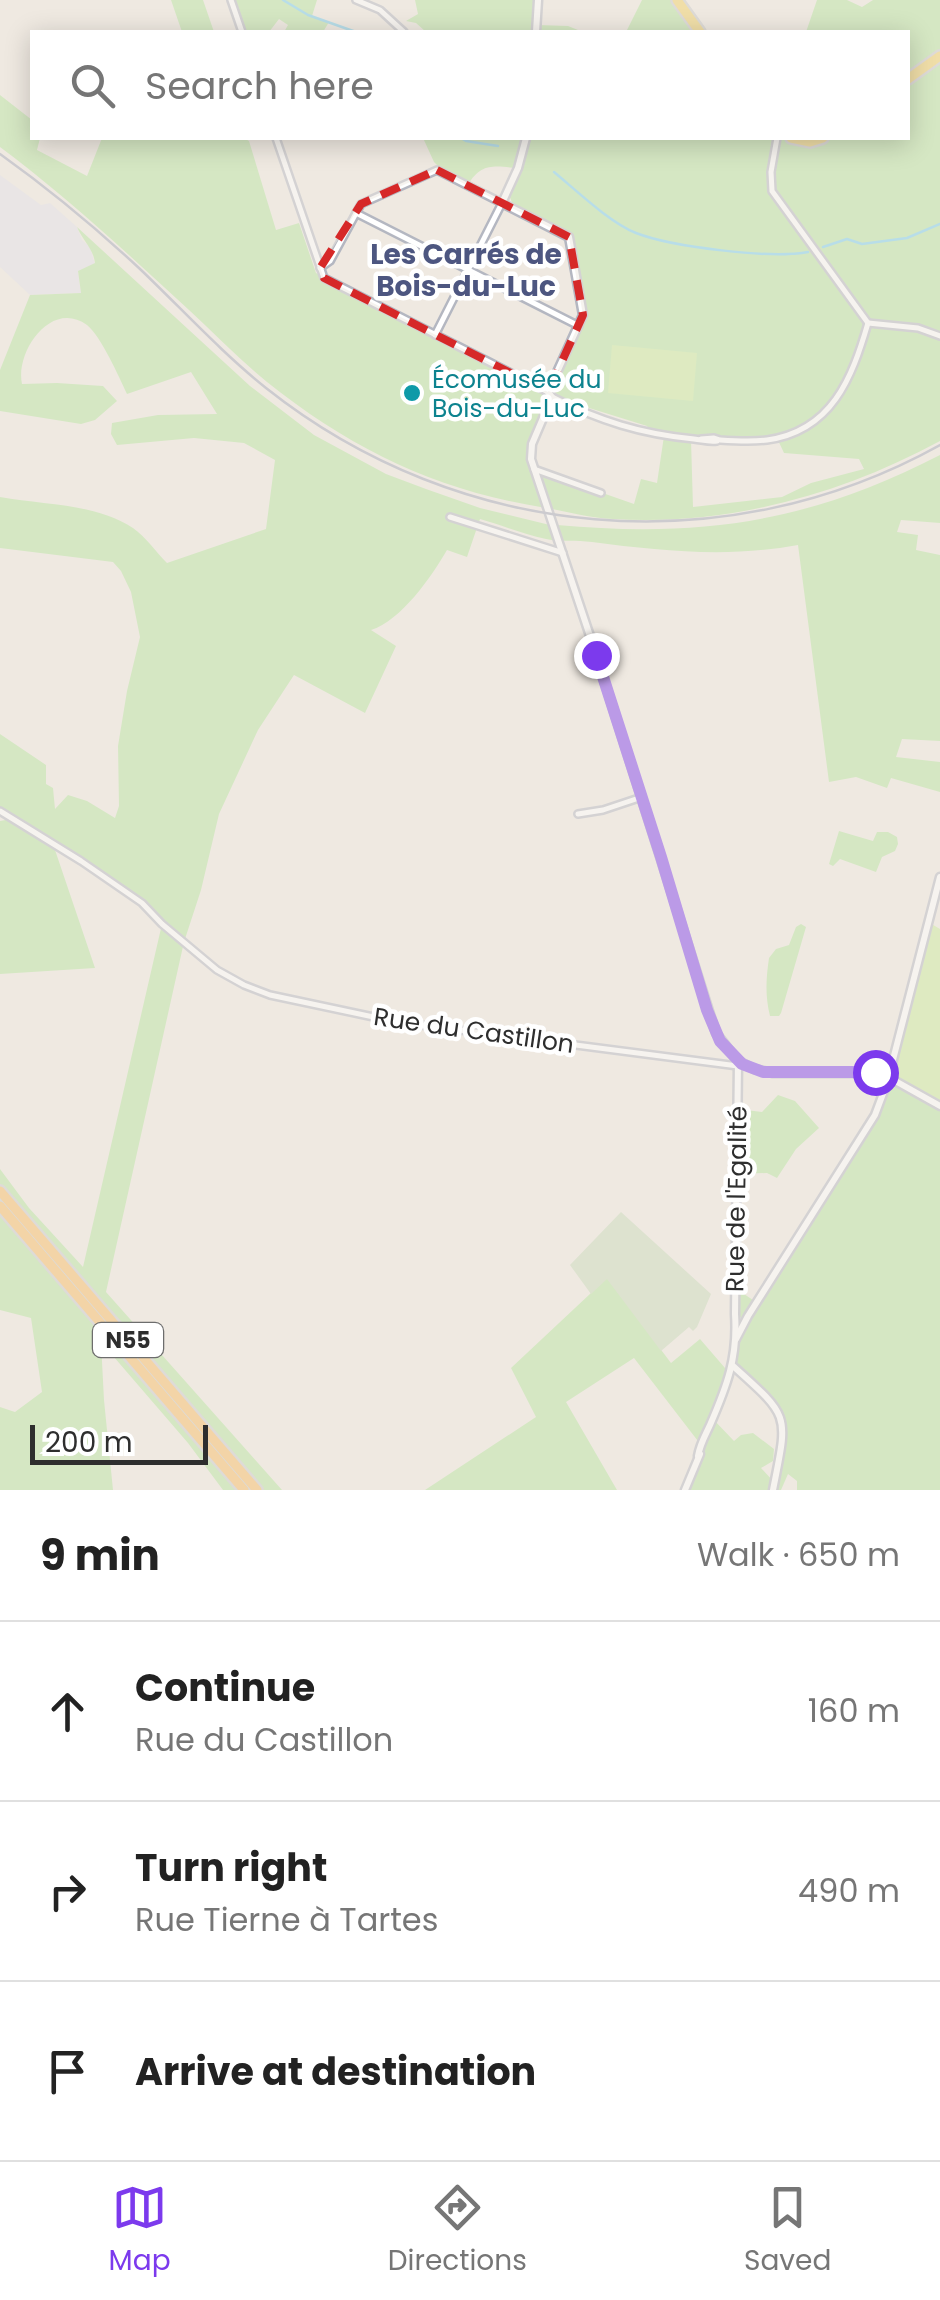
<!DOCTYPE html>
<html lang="en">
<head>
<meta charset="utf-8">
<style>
  :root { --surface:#fff; --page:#f2f2f2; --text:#222; --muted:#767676; --line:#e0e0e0; --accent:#7c3aed }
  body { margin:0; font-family:Poppins,sans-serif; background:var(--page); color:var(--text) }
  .scale { position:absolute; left:30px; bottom:25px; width:178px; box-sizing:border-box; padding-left:10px; border:5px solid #2e2e2e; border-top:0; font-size:28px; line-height:35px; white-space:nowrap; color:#2e2e2e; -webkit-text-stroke:8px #fff; paint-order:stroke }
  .stop { position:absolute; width:30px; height:30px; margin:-22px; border:8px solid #7c3aed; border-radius:50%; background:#fff }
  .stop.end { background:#7c3aed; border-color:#fff; box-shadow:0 2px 10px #0008 }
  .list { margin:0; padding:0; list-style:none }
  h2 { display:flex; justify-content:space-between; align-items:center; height:130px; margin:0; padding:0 40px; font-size:42px }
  h2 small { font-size:32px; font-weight:400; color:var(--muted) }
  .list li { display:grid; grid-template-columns:65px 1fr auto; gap:30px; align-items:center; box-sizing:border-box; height:180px; padding:0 40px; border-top:2px solid var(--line) }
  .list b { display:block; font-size:38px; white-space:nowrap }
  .list p { margin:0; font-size:32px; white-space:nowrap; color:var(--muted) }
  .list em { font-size:32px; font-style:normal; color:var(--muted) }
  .icon { flex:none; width:55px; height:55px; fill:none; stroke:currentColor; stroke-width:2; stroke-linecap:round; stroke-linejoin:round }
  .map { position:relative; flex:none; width:940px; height:1490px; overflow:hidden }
  .search { position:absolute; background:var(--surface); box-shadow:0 5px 25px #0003; left:30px; right:30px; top:30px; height:110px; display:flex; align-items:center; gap:25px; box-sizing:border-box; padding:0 35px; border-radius:0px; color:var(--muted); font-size:38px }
  .sheet { height:670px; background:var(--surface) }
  nav { display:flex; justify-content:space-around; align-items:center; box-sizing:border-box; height:140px; border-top:2px solid var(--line); background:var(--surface); font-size:28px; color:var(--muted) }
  nav a { display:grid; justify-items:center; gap:5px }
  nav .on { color:var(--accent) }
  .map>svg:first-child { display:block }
  .industrial { fill:#e3e1e8 }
  .green { fill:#b6e59e; fill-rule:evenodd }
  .cemetery { fill:#c8d9b8 }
  .pitch { fill:#c9ec9a }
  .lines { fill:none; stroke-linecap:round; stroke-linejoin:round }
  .stream { stroke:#75cff0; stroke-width:2.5 }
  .minor-casing { stroke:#b4b7c1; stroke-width:10 }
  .tertiary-casing { stroke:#b4b7c1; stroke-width:11 }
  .primary-casing { stroke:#c9c9c9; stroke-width:14 }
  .trunk-casing { stroke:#c9c9c9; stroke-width:14 }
  .minor { stroke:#fff; stroke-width:5 }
  .tertiary { stroke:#fff; stroke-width:6 }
  .primary { stroke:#f2d163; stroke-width:9 }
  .trunk { stroke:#f8ba60; stroke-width:9 }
  .rail { stroke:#a3a6b8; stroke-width:2.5 }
  .route { stroke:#7c3aed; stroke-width:12 }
  .marked { fill:none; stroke:#d62828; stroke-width:8; stroke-dasharray:20 12; stroke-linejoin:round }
  .culture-dot { fill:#0f9aa8; stroke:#fff; stroke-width:4 }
  .labels { text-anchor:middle; stroke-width:9; stroke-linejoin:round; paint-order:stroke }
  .shield { fill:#fff; stroke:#6d6d6d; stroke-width:2.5 }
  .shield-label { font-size:22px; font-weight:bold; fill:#2e2e2e }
  .culture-label { font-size:25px; fill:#0d838f; stroke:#fff; text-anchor:start }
  .street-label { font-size:25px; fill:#2e2e2e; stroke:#fff }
  .neighbourhood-label { font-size:28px; font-weight:bold; fill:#4d5680; stroke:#fff }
</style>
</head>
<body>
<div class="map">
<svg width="940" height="1490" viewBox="0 0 940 1490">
  <rect width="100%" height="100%" fill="#efe9e1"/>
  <path class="industrial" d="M 0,175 L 41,205 L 50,203 L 77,227 L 82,240 L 90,247 L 95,264 L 78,272 L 81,293 L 30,295 L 0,267 Z"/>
  <g class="green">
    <path d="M 171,0 L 203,0 L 214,32 L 182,32 Z"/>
    <path d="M 231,0 L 317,0 L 312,16 L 329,22 L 323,32 L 284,32 L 288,25 L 279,19 L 269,32 L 242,32 Z"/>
    <path d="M 415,0 L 538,0 L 537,25 L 568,26 L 583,32 L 426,32 L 416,23 L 406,21 L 418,14 Z"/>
    <path d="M 642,0 L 677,0 L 700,32 L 626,32 Z"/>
    <path d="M 817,0 L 847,0 L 862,7 L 873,0 L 940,0 L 940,441 C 840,495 728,526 613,519 C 591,518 569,512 546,508 C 438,491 352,450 267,382 C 240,360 215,334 189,310 C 128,254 67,197 0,147 L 0,95 L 32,120 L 32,138 L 40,138 L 37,150 L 87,176 L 102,138 L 244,138 L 249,141 L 276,230 L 299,223 L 316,273 L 548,391 L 583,315 L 569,237 L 515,210 L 509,195 L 517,168 C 493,166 481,163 468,185 L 437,170 L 438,166 L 434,162 L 423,138 L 908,138 L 908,32 L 806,32 ZM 552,397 L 570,406 L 586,407 L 647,426 L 652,434 L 664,436 L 657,483 L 641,479 L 634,504 L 534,469 L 532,444 ZM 777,438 L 784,453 L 859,459 L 864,469 L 811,483 L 782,497 L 693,507 L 691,440 Z"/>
    <path d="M 77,227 L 250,386 L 314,435 L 386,474 L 426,489 L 480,508 L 554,526 L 558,534 L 557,525 C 702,538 810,522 940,455 L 940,523 L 901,520 L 897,532 L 918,535 L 916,550 L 940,555 L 940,741 L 902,739 L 896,757 L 940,762 L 940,792 L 891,778 L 887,788 L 856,777 L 829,782 L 798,545 C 728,558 661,551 592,542 C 576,540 561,542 546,539 C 523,534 501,525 480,519 L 467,557 L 447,550 C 432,576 401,621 371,630 L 396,646 L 365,713 L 294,675 L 258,730 L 219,814 L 201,890 L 184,942 L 106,1292 L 282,1490 L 263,1490 L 0,1185 L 0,1169 L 29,1208 L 83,1267 L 162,924 L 130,894 L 54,847 L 95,968 L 0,974 L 0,821 L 11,819 L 0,811 L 0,734 L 46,765 L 46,784 L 53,788 L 55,809 L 68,795 L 87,801 L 115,818 L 119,806 L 118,746 L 127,691 L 140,637 L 131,592 L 121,571 L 113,562 L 0,548 L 0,497 C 43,505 95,503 133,528 C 146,537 156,552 167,563 L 266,529 L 275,460 L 244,443 L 194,438 L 117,445 L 111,434 L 112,423 L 158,415 L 217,414 L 191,372 L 127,394 C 119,377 101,336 87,325 C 51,299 15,352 22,384 L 57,383 L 103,386 L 117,401 L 95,420 L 81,424 L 0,411 L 0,370 L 30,295 L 81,293 L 78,271 L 95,263 C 93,248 83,241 77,227 Z"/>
    <path d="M 839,831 L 873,841 L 877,832 L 888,832 L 897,837 L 898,844 L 895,851 L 882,857 L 876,872 L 840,859 L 833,866 L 829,864 Z"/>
    <path d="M 801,924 L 806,927 L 781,1013 L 779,1016 L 770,1016 C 765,996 766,978 769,958 L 776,949 L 789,945 L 796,927 Z"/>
    <path d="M 887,1076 L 940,1106 L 940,1490 L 797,1490 L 797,1481 L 788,1474 L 781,1490 L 685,1490 L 708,1433 L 701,1445 L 634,1358 L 566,1402 L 617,1490 L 425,1490 L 536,1417 L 511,1368 L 607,1278 L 671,1363 L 700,1339 L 725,1368 L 727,1373 L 713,1419 L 734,1441 L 741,1435 L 753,1433 L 774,1449 L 773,1461 L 761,1468 L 774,1482 L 783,1437 L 780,1414 L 733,1366 L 736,1339 L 745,1318 L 741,1318 L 737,1314 L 735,1288 L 756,1302 L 875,1115 Z"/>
    <path d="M 778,1095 L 795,1101 L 819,1128 L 796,1149 L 777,1178 L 767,1173 L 736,1174 L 738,1109 L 762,1112 Z"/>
    <path d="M 0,1212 L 240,1490 L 223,1490 L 188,1443 L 101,1342 L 104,1400 L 113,1490 L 0,1490 L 0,1407 L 15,1412 L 42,1392 L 31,1318 L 0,1310 Z"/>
  </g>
  <path class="cemetery" d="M 621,1212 L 711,1294 L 697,1327 L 693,1331 L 689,1327 L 661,1351 L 607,1279 L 591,1294 L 570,1265 Z"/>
  <g class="pitch">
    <path d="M 612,345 L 697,353 L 693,401 L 608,393 Z"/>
    <path d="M 928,922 L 940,929 L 940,1106 L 887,1076 Z"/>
  </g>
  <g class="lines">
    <g class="stream">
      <path d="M 283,0 L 308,15 L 356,32"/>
      <path d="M 461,138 L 466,141 L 498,146"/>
      <path d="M 554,172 C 577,191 609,222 636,233 C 672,247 771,259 808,252"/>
      <path d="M 823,247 L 847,239 L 862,244 L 907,238 L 940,224"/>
    </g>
    <g class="minor-casing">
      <g id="minor">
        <path d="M 231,0 L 242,32"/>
        <path d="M 356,0 L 380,10 L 404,32"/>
        <path d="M 276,138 L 324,278 L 548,392"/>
        <path d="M 777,138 L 771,172 L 772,191 L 868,323"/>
        <path d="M 356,213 L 579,326"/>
        <path d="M 320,268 L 330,261 L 361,204 L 437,170 L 502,203 L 435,335"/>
        <path d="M 868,323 L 918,328 L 940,336"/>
        <path d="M 552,397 C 600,421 641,434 694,439 C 703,440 708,442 717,441"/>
        <path d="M 701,439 L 714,438 L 720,440 C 735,441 752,442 767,440 C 832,431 852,378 868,323"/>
        <path d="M 534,469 L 601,493"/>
        <path d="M 450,517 L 563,553"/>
        <path d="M 0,811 L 81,861 L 142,903 L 162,924 L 217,970 L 244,985 L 270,995 L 397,1022 L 738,1066"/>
        <path d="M 578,814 L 603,810 L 642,797"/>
      </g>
    </g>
    <g class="tertiary-casing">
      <g id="tertiary">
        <path d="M 536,32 L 538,0"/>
        <path d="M 526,138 L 518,168 L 502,203 L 569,237 L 583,315 L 548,392 L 552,397 L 532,444 L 531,459 L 591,639 L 716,1033 L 737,1060 L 754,1069 L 773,1073 L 881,1073 L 940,1106"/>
        <path d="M 736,1339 L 748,1316 L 875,1115 L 887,1083 L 940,877"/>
        <path d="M 733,1366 C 791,1418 788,1414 773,1490"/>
        <path d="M 698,1456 C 700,1444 705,1436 710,1425 C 727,1386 738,1357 735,1314 L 738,1062"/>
        <path d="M 685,1490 L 700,1454"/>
      </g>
    </g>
    <g class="primary-casing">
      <g id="primary">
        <path d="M 677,0 L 700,32"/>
        <path d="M 908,79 L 940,56"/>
        <path d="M 791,138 L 810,142 L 823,138"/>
      </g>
    </g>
    <g class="trunk-casing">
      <g id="trunk">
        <path d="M 0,1191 L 257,1490"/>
        <path d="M 0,1206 L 244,1490"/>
      </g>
    </g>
    <use href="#minor" class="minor"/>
    <use href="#tertiary" class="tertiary"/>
    <use href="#primary" class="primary"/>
    <use href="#trunk" class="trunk"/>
    <path class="rail" d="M 0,154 C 49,189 96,228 140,269 C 182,309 221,352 266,388 C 460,542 724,565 940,445"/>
  </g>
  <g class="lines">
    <path class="route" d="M 596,655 L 661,857 L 707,1010 L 720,1041 L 742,1064 L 763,1072 L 875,1072"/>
  </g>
  <path d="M0 0H940V1490H0ZM 437,170 L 569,237 L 583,315 L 548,392 L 324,278 L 320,268 L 361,204 Z" fill="#efe9e1" fill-opacity=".55" fill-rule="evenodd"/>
  <path class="marked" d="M 437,170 L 569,237 L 583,315 L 548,392 L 324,278 L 320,268 L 361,204 Z"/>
  <circle class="culture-dot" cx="412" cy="393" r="10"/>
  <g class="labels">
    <rect class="shield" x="93" y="1323" width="70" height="34" rx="8"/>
    <g class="shield-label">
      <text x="128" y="1348">N55</text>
    </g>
    <g class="culture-label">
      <text x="432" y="388">Écomusée du<tspan x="432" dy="29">Bois-du-Luc</tspan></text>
    </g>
    <g class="street-label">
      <text transform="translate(474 1030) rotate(8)" y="9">Rue du Castillon</text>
      <text transform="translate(736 1199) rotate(-89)" y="9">Rue de l'Egalité</text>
    </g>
    <g class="neighbourhood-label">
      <text x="466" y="264">Les Carrés de<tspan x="466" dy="32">Bois-du-Luc</tspan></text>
    </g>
  </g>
</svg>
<div class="scale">200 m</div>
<div class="stop" style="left:875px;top:1072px"></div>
<div class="stop end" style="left:596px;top:655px"></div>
<div class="search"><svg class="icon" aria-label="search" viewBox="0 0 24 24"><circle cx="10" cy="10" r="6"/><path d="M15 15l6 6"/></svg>Search here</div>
</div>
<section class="sheet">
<h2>9 min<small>Walk · 650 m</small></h2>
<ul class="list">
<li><svg class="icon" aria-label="ahead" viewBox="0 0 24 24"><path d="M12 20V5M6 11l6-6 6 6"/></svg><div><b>Continue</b><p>Rue du Castillon</p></div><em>160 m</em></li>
<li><svg class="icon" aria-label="right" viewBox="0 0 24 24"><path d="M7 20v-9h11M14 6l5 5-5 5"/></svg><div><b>Turn right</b><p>Rue Tierne à Tartes</p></div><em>490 m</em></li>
<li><svg class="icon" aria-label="arrive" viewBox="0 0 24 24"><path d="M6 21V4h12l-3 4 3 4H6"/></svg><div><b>Arrive at destination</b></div></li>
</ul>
</section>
<nav>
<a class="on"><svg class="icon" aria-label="map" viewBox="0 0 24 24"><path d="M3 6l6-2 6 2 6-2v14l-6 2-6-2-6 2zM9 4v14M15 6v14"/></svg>Map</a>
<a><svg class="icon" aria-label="directions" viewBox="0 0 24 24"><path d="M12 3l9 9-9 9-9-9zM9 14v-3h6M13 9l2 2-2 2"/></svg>Directions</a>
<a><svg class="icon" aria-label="saved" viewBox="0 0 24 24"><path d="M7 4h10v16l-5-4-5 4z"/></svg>Saved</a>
</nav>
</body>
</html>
